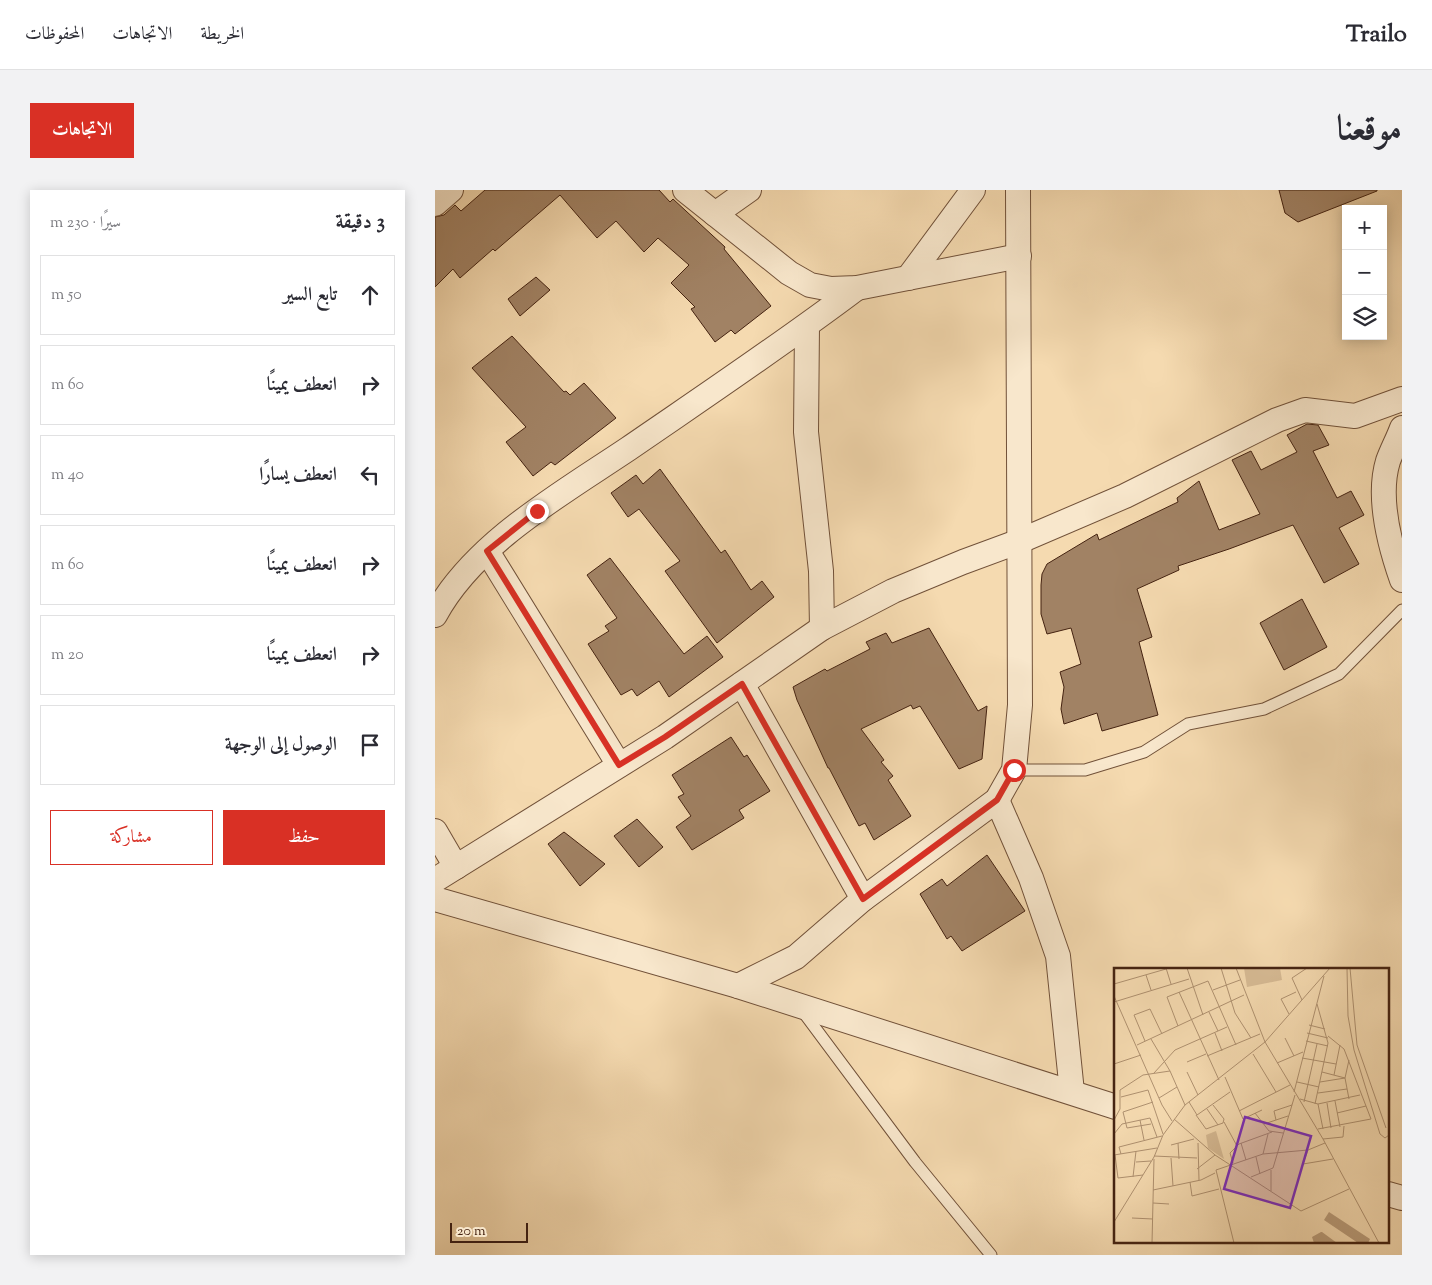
<!DOCTYPE html>
<html lang="ar">
<head>
<meta charset="utf-8">
<style>
  :root { --surface:#fff; --page:#f2f2f3; --text:#2b2b33; --muted:#7c7c81; --line:#e1e1e2; --accent:#d93025 }
  body { margin:0; font-family:"Sorts Mill Goudy",Amiri,serif; background:var(--page); color:var(--text); direction:rtl }
  .controls { position:absolute; right:15px; top:15px; display:grid; overflow:hidden; border-radius:0px; box-shadow:0 2px 12px #0003 }
  .controls button { width:45px; height:45px; display:grid; place-items:center; padding:0; border:0; border-bottom:1px solid var(--line); background:var(--surface); color:var(--text); font:25px sans-serif }
  .scale { position:absolute; left:15px; bottom:12px; width:78px; box-sizing:border-box; padding-left:5px; border:2px solid #452311; border-top:0; font-size:14px; line-height:18px; white-space:nowrap; color:#452311; -webkit-text-stroke:4px #f8e7cc; paint-order:stroke }
  .stop { position:absolute; width:15px; height:15px; margin:-11px; border:4px solid #d93025; border-radius:50%; background:#fff }
  .stop.end { background:#d93025; border-color:#fff; box-shadow:0 1px 5px #0008 }
  .list { margin:0; padding:0; list-style:none }
  h2 { display:flex; justify-content:space-between; align-items:center; height:65px; margin:0; padding:0 20px; font-size:21px }
  h2 small { font-size:16px; font-weight:400; color:var(--muted) }
  .list li { display:grid; grid-template-columns:32px 1fr auto; gap:15px; align-items:center; box-sizing:border-box; height:80px; margin:0 10px 10px; padding:0 10px; border:1px solid var(--line); border-radius:0px }
  .list b { display:block; font-size:19px; white-space:nowrap }
  .list em { font-size:16px; font-style:normal; color:var(--muted) }
  .actions { display:flex; gap:10px; padding:15px 20px }
  .actions a { flex:1; padding:11px 0; border:1px solid var(--accent); border-radius:0px; text-align:center; font-size:18px; color:var(--accent) }
  .actions .main { background:var(--accent); color:#fff }
  .icon { flex:none; width:28px; height:28px; fill:none; stroke:currentColor; stroke-width:2; stroke-linecap:round; stroke-linejoin:round }
  .map { position:relative; flex:none; width:967px; height:1065px; overflow:hidden; direction:ltr; border-radius:0px }
  header { display:flex; align-items:center; gap:30px; box-sizing:border-box; height:70px; padding:0 25px; background:var(--surface); border-bottom:1px solid var(--line) }
  header strong { font-size:24px }
  nav { display:flex; gap:28px; margin-inline-start:auto; font-size:18px }
  .intro { display:flex; align-items:center; justify-content:space-between; box-sizing:border-box; height:120px; padding:0 30px }
  h1 { margin:0; font-size:35px }
  .button { padding:12px 22px; border-radius:0px; background:var(--accent); color:#fff; font-size:18px; font-weight:700 }
  main { display:flex; gap:30px; padding:0 30px }
  aside { flex:1; background:var(--surface); border-radius:0px; box-shadow:0 2px 12px #0003 }
  .map>svg:first-child { display:block }
  .building { fill:#a18264; stroke:#452311 }
  .lines { fill:none; stroke-linecap:round; stroke-linejoin:round }
  .lane-casing { stroke:#715139; stroke-width:13 }
  .street-casing { stroke:#715139; stroke-width:26 }
  .lane { stroke:#f8e7cc; stroke-width:11 }
  .street { stroke:#f8e7cc; stroke-width:24 }
  .route { stroke:#d93025; stroke-width:6 }
  .inset-road { fill:none; stroke:#af9170; stroke-width:1 }
  .view { fill:#7b2cbf; fill-opacity:0.15; stroke:#7b2cbf; stroke-width:2.5 }
  .inset-edge { fill:none; stroke:#452311; stroke-width:2.5 }
</style>
</head>
<body>
<header>
<strong>Trailo</strong>
<nav><a>الخريطة</a><a>الاتجاهات</a><a>المحفوظات</a></nav>
</header>
<div class="intro"><h1>موقعنا</h1><a class="button">الاتجاهات</a></div>
<main>
<div class="map">
<svg width="967" height="1065" viewBox="0 0 967 1065">
  <rect width="100%" height="100%" fill="#f5dab0"/>
  <filter id="stains"><feTurbulence type="fractalNoise" baseFrequency=".004" numOctaves="4"/><feColorMatrix values="0 0 0 0 .2 0 0 0 0 .09 0 0 0 0 .02 0 0 0 .5 -.17"/></filter>
  <radialGradient id="worn" r=".72"><stop offset=".6" stop-color="#630" stop-opacity="0"/><stop offset="1" stop-color="#630" stop-opacity=".3"/></radialGradient>
  <g class="building">
    <path d="M 50,0 L 224,0 L 235,12 L 238,9 L 290,57 L 289,59 L 336,116 L 300,144 L 296,140 L 280,152 L 256,119 L 260,117 L 236,93 L 254,75 L 223,48 L 209,62 L 181,31 L 162,48 L 125,5 L 60,61 L 58,59 L 25,88 L 18,79 L 0,97 L 0,27 L 9,25 L 20,15 L 26,21 Z"/>
    <path d="M 844,0 L 942,0 L 942,1 L 863,32 L 850,23 Z"/>
    <path d="M 101,87 L 115,100 L 85,126 L 73,109 Z"/>
    <path d="M 77,146 L 129,202 L 131,201 L 135,205 L 149,193 L 181,228 L 120,275 L 116,272 L 98,286 L 71,252 L 91,237 L 37,178 Z"/>
    <path d="M 872,234 L 883,235 L 894,255 L 878,261 L 902,308 L 916,301 L 929,325 L 904,338 L 924,374 L 889,393 L 858,335 L 794,359 L 743,376 L 744,380 L 702,399 L 717,447 L 704,452 L 723,525 L 667,541 L 662,523 L 629,534 L 626,519 L 629,497 L 625,482 L 646,474 L 636,438 L 612,444 L 606,424 L 606,395 L 607,384 L 612,374 L 662,344 L 664,350 L 743,312 L 742,308 L 764,291 L 784,340 L 825,324 L 797,270 L 816,261 L 826,280 L 862,262 L 852,245 Z"/>
    <path d="M 225,279 L 286,363 L 290,360 L 316,400 L 327,391 L 339,407 L 282,453 L 230,381 L 245,371 L 204,319 L 193,327 L 176,303 L 201,285 L 208,294 Z"/>
    <path d="M 175,368 L 249,464 L 272,446 L 288,467 L 234,507 L 224,491 L 202,506 L 197,499 L 186,505 L 153,454 L 174,441 L 170,436 L 182,428 L 152,385 Z"/>
    <path d="M 867,409 L 892,457 L 849,480 L 825,433 Z"/>
    <path d="M 494,438 L 543,521 L 552,516 L 547,569 L 524,579 L 485,516 L 478,519 L 476,515 L 426,539 L 449,570 L 446,572 L 458,586 L 453,590 L 476,626 L 439,650 L 430,633 L 424,636 L 394,578 L 393,578 L 362,510 L 358,497 L 390,479 L 392,481 L 435,459 L 431,452 L 451,443 L 457,453 Z"/>
    <path d="M 296,547 L 309,567 L 312,565 L 335,601 L 304,620 L 309,628 L 257,660 L 241,637 L 256,626 L 243,607 L 249,604 L 237,585 Z"/>
    <path d="M 202,629 L 228,657 L 204,677 L 179,646 Z"/>
    <path d="M 129,642 L 170,674 L 145,696 L 113,654 Z"/>
    <path d="M 552,665 L 590,721 L 527,761 L 516,746 L 512,749 L 485,704 L 507,689 L 512,696 Z"/>
  </g>
  <g class="lines">
    <g class="lane-casing">
      <g id="lane">
        <path d="M 579,580 L 650,580 L 709,562 L 753,534 L 829,519 L 904,484 L 967,420"/>
        <path d="M 366,819 L 480,972 L 556,1065"/>
      </g>
    </g>
    <g class="street-casing">
      <g id="street">
        <path d="M 250,0 L 354,83 L 375,95 L 396,99 L 422,98 L 584,66"/>
        <path d="M 0,14 L 16,0"/>
        <path d="M 280,24 L 314,0"/>
        <path d="M 473,88 L 538,0"/>
        <path d="M 372,136 L 371,242 L 386,381 L 387,438"/>
        <path d="M 967,238 C 963,249 957,260 953,271 C 942,307 955,356 967,390"/>
        <path d="M 52,361 L 184,575"/>
        <path d="M 0,425 C 39,353 126,304 193,259 C 270,206 348,154 422,98"/>
        <path d="M 307,494 L 428,709"/>
        <path d="M 562,610 L 596,688 L 623,766 L 637,902"/>
        <path d="M 0,641 L 21,677"/>
        <path d="M 0,690 L 230,547 L 387,438 L 458,401 L 528,372 L 585,351 L 690,306 L 842,230 L 870,220 L 920,226 L 967,209"/>
        <path d="M 0,709 L 303,796 L 681,917"/>
        <path d="M 303,796 L 361,767 L 428,709 L 562,610 L 579,580 L 585,515 L 583,0"/>
        <path d="M 953,1004 L 967,1008"/>
      </g>
    </g>
    <use href="#lane" class="lane"/>
    <use href="#street" class="street"/>
  </g>
  <g class="lines">
    <path class="route" d="M 102,321 L 52,361 L 184,575 L 230,547 L 307,494 L 428,709 L 562,610 L 579,580"/>
  </g>
  <g transform="translate(679 778)">
    <rect width="275" height="275" fill="#f5dab0"/>
    <path d="M 130,0 L 166,0 L 168,12 L 133,19 ZM 102,163 L 110,191 L 94,180 L 92,167 Z" fill="#d7bb95"/>
    <path d="M 215,244 L 256,271 L 254,275 L 244,275 L 210,252 ZM 207,264 L 208,264 L 223,275 L 200,275 L 198,269 Z" fill="#b99c7a"/>
    <path class="inset-road" d="M 52,0 L 57,16M 73,0 L 89,47M 107,0 L 121,45 L 137,70M 122,0 L 151,74 L 216,0M 233,0 L 234,48 L 240,82 L 266,166 L 271,170 L 275,167M 236,0 L 243,77 L 272,160M 32,7 L 37,22M 0,16 L 52,1M 99,22 L 126,12M 65,24 L 105,112M 0,28 L 48,137 L 58,153M 188,32 L 178,10 L 193,0M 0,34 L 75,11M 95,44 L 104,63M 175,46 L 167,31 L 182,24M 195,57 L 211,61M 64,58 L 53,29 L 94,13 L 122,77M 101,65 L 108,83M 193,65 L 214,70M 171,70 L 180,88M 37,71 L 56,103M 31,73 L 20,47 L 36,41 L 48,66M 192,73 L 214,78M 23,77 L 130,27M 139,86 L 162,124M 93,88 L 146,66M 188,90 L 222,96M 73,94 L 92,86M 163,95 L 189,84M 0,96 L 27,87M 73,104 L 84,127M 208,104 L 231,110 L 235,131M 40,105 L 61,82 L 113,59M 220,107 L 226,77M 111,109 L 129,151 L 148,142M 183,114 L 205,119M 206,114 L 231,110 L 235,92M 180,124 L 210,8M 204,125 L 233,121M 7,129 L 34,122 L 49,166M 45,130 L 63,119M 186,131 L 204,136 L 246,127M 221,133 L 226,159M 75,134 L 83,147 L 116,124M 190,134 L 203,76M 213,135 L 217,160M 201,136 L 214,75 L 203,36M 204,136 L 209,161M 93,141 L 104,157M 125,143 L 176,117M 141,145 L 155,163 L 169,165M 223,145 L 252,138M 82,147 L 92,161 L 109,155 L 110,151 L 99,137M 60,151 L 101,187 L 187,243 L 235,221M 0,152 L 6,141 L 6,122 L 29,107 L 56,103 L 71,137M 26,152 L 30,172M 162,152 L 160,143 L 178,137M 110,154 L 123,178M 37,156 L 13,160 L 9,144 L 39,134M 150,156 L 174,148M 204,161 L 257,151 L 230,81 L 214,68M 0,166 L 8,156 L 36,150 L 43,169M 209,171 L 229,169 L 230,158M 64,175 L 65,191M 84,175 L 85,212M 127,175 L 132,192M 211,175 L 194,182 L 189,196 L 219,191M 57,177 L 80,171M 7,186 L 5,179 L 48,168M 149,186 L 154,166M 0,187 L 43,180M 1,187 L 4,210 L 29,207M 40,188 L 83,190M 142,189 L 146,206M 57,190 L 59,218M 22,194 L 37,193M 119,195 L 116,185 L 125,176 L 158,164M 83,201 L 101,187M 19,209 L 22,183M 137,209 L 159,200 L 181,127M 76,214 L 78,228 L 105,221M 39,222 L 87,212 L 101,205M 157,223 L 157,202M 39,235 L 55,236M 18,250 L 39,251M 0,254 L 40,189 L 49,167 L 71,137 L 151,74 L 209,171 L 265,275M 38,275 L 40,191M 120,275 L 102,202 L 149,186 L 194,182"/>
    <path class="view" d="M 131,149 L 197,168 L 176,240 L 110,221 Z"/>
    <rect width="275" height="275" class="inset-edge"/>
  </g>
  <rect width="100%" height="100%" filter="url(#stains)"/>
  <rect width="100%" height="100%" fill="url(#worn)"/>
</svg>
<div class="controls">
<button>+</button>
<button>−</button>
<button><svg class="icon" aria-label="layers" viewBox="0 0 24 24"><path d="M12 4l9 5-9 5-9-5zM3 14l9 5 9-5"/></svg></button>
</div>
<div class="scale">20 m</div>
<div class="stop" style="left:579px;top:580px"></div>
<div class="stop end" style="left:102px;top:321px"></div>
</div>
<aside>
<h2>3 دقيقة<small>سيرًا · 230 m</small></h2>
<ul class="list">
<li><svg class="icon" aria-label="ahead" viewBox="0 0 24 24"><path d="M12 20V5M6 11l6-6 6 6"/></svg><div><b>تابع السير</b></div><em>50 m</em></li>
<li><svg class="icon" aria-label="right" viewBox="0 0 24 24"><path d="M7 20v-9h11M14 6l5 5-5 5"/></svg><div><b>انعطف يمينًا</b></div><em>60 m</em></li>
<li><svg class="icon" aria-label="left" viewBox="0 0 24 24"><path d="M17 20v-9H6M10 6l-5 5 5 5"/></svg><div><b>انعطف يسارًا</b></div><em>40 m</em></li>
<li><svg class="icon" aria-label="right" viewBox="0 0 24 24"><path d="M7 20v-9h11M14 6l5 5-5 5"/></svg><div><b>انعطف يمينًا</b></div><em>60 m</em></li>
<li><svg class="icon" aria-label="right" viewBox="0 0 24 24"><path d="M7 20v-9h11M14 6l5 5-5 5"/></svg><div><b>انعطف يمينًا</b></div><em>20 m</em></li>
<li><svg class="icon" aria-label="arrive" viewBox="0 0 24 24"><path d="M6 21V4h12l-3 4 3 4H6"/></svg><div><b>الوصول إلى الوجهة</b></div></li>
</ul>
<div class="actions"><a class="main">حفظ</a><a>مشاركة</a></div>
</aside>
</main>
</body>
</html>
